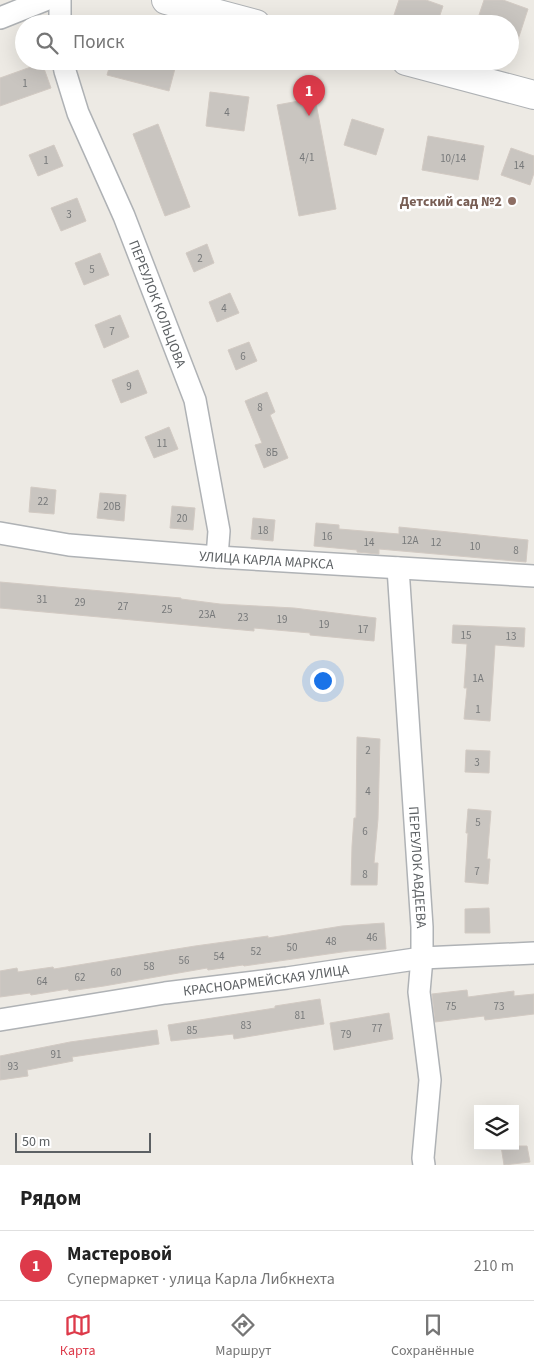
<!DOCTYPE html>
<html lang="ru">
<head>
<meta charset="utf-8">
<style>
  :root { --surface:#fff; --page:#f6f6f6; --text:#222; --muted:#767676; --line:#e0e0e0; --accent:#dd3a4a }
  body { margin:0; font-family:"Source Sans 3",sans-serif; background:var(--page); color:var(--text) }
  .controls { position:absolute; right:15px; bottom:15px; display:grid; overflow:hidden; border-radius:0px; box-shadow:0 5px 20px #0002 }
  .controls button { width:45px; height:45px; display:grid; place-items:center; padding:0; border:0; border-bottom:1px solid var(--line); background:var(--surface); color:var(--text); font:25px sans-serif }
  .scale { position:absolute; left:15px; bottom:12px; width:136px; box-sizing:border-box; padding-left:5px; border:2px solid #5c6063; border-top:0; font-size:14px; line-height:18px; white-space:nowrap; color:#5c6063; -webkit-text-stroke:4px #fff; paint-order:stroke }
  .you { position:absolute; left:322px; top:680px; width:18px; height:18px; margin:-12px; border:4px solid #fff; border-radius:50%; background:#1a73e8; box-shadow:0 0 0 8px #1a73e833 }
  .badge { display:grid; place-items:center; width:32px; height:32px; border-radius:50%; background:var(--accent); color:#fff; font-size:16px; font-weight:700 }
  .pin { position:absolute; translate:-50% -41px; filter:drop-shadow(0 1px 2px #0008) }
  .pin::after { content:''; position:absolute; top:26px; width:18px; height:15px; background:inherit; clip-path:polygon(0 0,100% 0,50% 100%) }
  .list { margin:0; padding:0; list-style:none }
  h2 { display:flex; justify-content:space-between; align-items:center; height:65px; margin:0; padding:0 20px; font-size:21px }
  h2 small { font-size:16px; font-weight:400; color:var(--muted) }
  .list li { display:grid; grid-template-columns:32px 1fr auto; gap:15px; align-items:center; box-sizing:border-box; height:70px; padding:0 20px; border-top:1px solid var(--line) }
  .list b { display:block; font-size:19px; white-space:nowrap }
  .list p { margin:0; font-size:16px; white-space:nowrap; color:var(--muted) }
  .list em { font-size:16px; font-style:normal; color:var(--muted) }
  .icon { flex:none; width:28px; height:28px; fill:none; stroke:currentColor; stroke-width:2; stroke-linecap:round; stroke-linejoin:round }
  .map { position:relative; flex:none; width:534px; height:1165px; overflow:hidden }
  .search { position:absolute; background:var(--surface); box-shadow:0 5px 20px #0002; left:15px; right:15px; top:15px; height:55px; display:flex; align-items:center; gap:12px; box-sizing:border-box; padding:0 18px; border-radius:28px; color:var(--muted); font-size:19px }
  .sheet { height:135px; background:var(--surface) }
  nav { display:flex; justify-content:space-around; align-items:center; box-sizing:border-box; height:70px; border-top:1px solid var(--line); background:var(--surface); font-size:14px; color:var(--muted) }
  nav a { display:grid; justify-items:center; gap:2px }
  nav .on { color:var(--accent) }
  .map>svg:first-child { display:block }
  .building { fill:#c9c5c0; stroke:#d2cac3 }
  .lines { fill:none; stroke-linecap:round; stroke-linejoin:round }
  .minor-casing { stroke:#afb2b5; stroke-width:24 }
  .tertiary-casing { stroke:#afb2b5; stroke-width:30 }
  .minor { stroke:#fff; stroke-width:21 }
  .tertiary { stroke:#fff; stroke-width:28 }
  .education-dot { fill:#8d6e63; stroke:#fff; stroke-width:2 }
  .labels { text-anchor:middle; stroke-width:5; stroke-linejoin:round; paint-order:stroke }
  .number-label { font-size:11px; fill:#77797a }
  .education-label { font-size:14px; font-weight:bold; fill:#785e54; stroke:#fff; text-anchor:end }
  .street-label { font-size:14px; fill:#5c6063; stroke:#fff }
</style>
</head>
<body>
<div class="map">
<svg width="534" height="1165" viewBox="0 0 534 1165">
  <rect width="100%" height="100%" fill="#edeae4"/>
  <g class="building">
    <path d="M 399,0 L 426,0 L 443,6 L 437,24 L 410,24 L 393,18 Z"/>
    <path d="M 484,0 L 503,0 L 528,9 L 513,55 L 510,54 L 510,24 L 476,24 Z"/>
    <path d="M 111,61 L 177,61 L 169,91 L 107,75 Z"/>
    <path d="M 42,63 L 51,88 L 0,106 L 0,78 Z"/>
    <path d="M 210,92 L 249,97 L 244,131 L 206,126 Z"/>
    <path d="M 315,98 L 336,209 L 299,216 L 277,105 Z"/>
    <path d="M 352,119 L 384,129 L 376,155 L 344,145 Z"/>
    <path d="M 158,124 L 190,207 L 165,216 L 133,134 Z"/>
    <path d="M 428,136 L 484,146 L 478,180 L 422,170 Z"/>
    <path d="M 54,145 L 63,166 L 38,176 L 29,155 Z"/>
    <path d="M 511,148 L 534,156 L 534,173 L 530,185 L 501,175 Z"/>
    <path d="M 77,198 L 86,221 L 61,231 L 51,208 Z"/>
    <path d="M 207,244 L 214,263 L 194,272 L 186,253 Z"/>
    <path d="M 100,253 L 109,275 L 84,285 L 75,263 Z"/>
    <path d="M 230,293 L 239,313 L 217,322 L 209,302 Z"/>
    <path d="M 120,315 L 129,337 L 104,348 L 95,325 Z"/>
    <path d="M 249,342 L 257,361 L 236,370 L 228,350 Z"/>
    <path d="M 138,370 L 147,393 L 121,403 L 112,380 Z"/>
    <path d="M 267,392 L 275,412 L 270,415 L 288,458 L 264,468 L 255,445 L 262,443 L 245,401 Z"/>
    <path d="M 169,427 L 178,449 L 154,458 L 145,437 Z"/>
    <path d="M 31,487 L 56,490 L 54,514 L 29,512 Z"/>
    <path d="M 100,493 L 126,495 L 124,521 L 97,518 Z"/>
    <path d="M 172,506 L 195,508 L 193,530 L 170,528 Z"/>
    <path d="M 253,518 L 275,520 L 273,541 L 251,539 Z"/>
    <path d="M 316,523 L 339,525 L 339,529 L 399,534 L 399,527 L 528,540 L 526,562 L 379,549 L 379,554 L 377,554 L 357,552 L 357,550 L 314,546 Z"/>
    <path d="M 0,582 L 181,598 L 181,599 L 220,604 L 294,608 L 376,618 L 374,641 L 310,635 L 310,633 L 254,628 L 254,631 L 0,608 Z"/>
    <path d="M 453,625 L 525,628 L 524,647 L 495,645 L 490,721 L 464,719 L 467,688 L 464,688 L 467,644 L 452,643 Z"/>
    <path d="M 357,737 L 380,739 L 378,819 L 374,863 L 378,863 L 377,885 L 351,885 L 352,846 L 354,818 L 356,818 Z"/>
    <path d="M 466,750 L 490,751 L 489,773 L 465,772 Z"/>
    <path d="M 468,809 L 491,811 L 487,859 L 490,859 L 488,884 L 465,882 L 468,833 L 466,833 Z"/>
    <path d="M 489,908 L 490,933 L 465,933 L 465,909 Z"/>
    <path d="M 384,923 L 386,949 L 349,951 L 244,966 L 243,965 L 208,970 L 207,968 L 104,986 L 69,991 L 68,989 L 31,995 L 30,993 L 0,997 L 0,971 L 17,968 L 18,972 L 53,967 L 54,969 L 195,946 L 268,936 L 268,938 L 342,926 Z"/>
    <path d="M 467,990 L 468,997 L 514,991 L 514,996 L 534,994 L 534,1014 L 485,1020 L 484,1016 L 435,1022 L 432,994 Z"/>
    <path d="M 320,999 L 324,1024 L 234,1039 L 233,1034 L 171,1041 L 168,1025 L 275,1008 L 275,1006 Z"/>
    <path d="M 389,1013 L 393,1039 L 334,1050 L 330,1023 Z"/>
    <path d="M 157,1030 L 159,1044 L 72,1057 L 73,1061 L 27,1070 L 28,1076 L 0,1080 L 0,1056 L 70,1042 Z"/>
    <path d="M 501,1146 L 527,1146 L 530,1162 L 504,1165 Z"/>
  </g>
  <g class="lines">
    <g class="minor-casing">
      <g id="minor">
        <path d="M 60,0 L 60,24"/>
        <path d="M 0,18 L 45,0"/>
        <path id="s1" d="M 63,61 L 65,71 L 78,113 L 124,216 L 195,400 L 219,531 L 217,557"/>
        <path id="s2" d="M 0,533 L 69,545 L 217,557 L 534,576"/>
        <path id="s3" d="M 398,568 L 422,927 L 422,958 L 419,992 L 430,1080 L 423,1158 L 424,1165"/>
        <path id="s4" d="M 0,1020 L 165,993 L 287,978 L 422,958 L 534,953"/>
      </g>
    </g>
    <g class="tertiary-casing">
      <g id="tertiary">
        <path d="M 166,0 L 256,24"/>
        <path d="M 406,61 L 534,95"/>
      </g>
    </g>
    <use href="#minor" class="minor"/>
    <use href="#tertiary" class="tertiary"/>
  </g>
  <circle class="education-dot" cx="512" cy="201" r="5"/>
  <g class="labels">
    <g class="number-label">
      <text x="25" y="87">1</text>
      <text x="227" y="116">4</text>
      <text x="307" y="161">4/1</text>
      <text x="453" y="162">10/14</text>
      <text x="46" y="164">1</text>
      <text x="519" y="169">14</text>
      <text x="69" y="218">3</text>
      <text x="200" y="262">2</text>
      <text x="92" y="273">5</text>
      <text x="224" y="312">4</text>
      <text x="112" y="335">7</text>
      <text x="243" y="360">6</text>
      <text x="129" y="390">9</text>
      <text x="260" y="411">8</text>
      <text x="162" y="447">11</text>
      <text x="272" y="456">8Б</text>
      <text x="43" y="505">22</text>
      <text x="112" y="510">20В</text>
      <text x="182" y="522">20</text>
      <text x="263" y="534">18</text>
      <text x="327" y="540">16</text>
      <text x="410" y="544">12А</text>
      <text x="369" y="546">14</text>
      <text x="436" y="546">12</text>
      <text x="475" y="550">10</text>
      <text x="516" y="554">8</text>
      <text x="42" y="603">31</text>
      <text x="80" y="606">29</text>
      <text x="123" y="610">27</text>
      <text x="167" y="613">25</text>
      <text x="207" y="618">23А</text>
      <text x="243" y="621">23</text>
      <text x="282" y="623">19</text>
      <text x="324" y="628">19</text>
      <text x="363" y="633">17</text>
      <text x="466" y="639">15</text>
      <text x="511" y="640">13</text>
      <text x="478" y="682">1А</text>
      <text x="478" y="713">1</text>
      <text x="368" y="754">2</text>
      <text x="477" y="766">3</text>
      <text x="368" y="795">4</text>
      <text x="478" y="826">5</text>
      <text x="365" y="835">6</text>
      <text x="477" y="875">7</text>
      <text x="365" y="878">8</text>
      <text x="372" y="941">46</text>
      <text x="331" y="945">48</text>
      <text x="292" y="951">50</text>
      <text x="256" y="955">52</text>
      <text x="219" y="960">54</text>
      <text x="184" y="964">56</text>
      <text x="149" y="970">58</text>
      <text x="116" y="976">60</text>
      <text x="80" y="981">62</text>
      <text x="42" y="985">64</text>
      <text x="451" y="1010">75</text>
      <text x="499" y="1010">73</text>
      <text x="300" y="1019">81</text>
      <text x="246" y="1029">83</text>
      <text x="377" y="1032">77</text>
      <text x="192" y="1034">85</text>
      <text x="346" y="1038">79</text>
      <text x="56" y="1058">91</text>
      <text x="13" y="1070">93</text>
    </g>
    <g class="education-label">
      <text x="502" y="206">Детский сад №2</text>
    </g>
    <g class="street-label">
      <text dy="5" stroke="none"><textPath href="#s1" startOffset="261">ПЕРЕУЛОК КОЛЬЦОВА</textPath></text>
      <text dy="5" stroke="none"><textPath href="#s2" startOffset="268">УЛИЦА КАРЛА МАРКСА</textPath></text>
      <text dy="5" stroke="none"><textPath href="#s3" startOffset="300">ПЕРЕУЛОК АВДЕЕВА</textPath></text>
      <text dy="5" stroke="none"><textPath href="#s4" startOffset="269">КРАСНОАРМЕЙСКАЯ УЛИЦА</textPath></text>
    </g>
  </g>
</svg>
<div class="controls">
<button><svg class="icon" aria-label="layers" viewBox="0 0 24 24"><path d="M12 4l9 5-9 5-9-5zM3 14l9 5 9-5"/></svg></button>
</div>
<div class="scale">50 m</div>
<div class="you"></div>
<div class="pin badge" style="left:309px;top:116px">1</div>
<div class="search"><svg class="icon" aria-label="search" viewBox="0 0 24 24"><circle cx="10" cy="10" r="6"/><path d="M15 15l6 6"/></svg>Поиск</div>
</div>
<section class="sheet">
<h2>Рядом<small></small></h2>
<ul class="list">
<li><span class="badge">1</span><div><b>Мастеровой</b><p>Супермаркет · улица Карла Либкнехта</p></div><em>210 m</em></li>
</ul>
</section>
<nav>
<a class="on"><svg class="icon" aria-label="map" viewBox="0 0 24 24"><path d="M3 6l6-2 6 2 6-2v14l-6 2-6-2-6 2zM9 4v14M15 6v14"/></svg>Карта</a>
<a><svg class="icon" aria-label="directions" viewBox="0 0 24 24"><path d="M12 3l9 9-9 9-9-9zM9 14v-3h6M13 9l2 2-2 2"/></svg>Маршрут</a>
<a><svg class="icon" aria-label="saved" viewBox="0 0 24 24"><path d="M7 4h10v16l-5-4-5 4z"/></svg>Сохранённые</a>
</nav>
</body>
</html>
